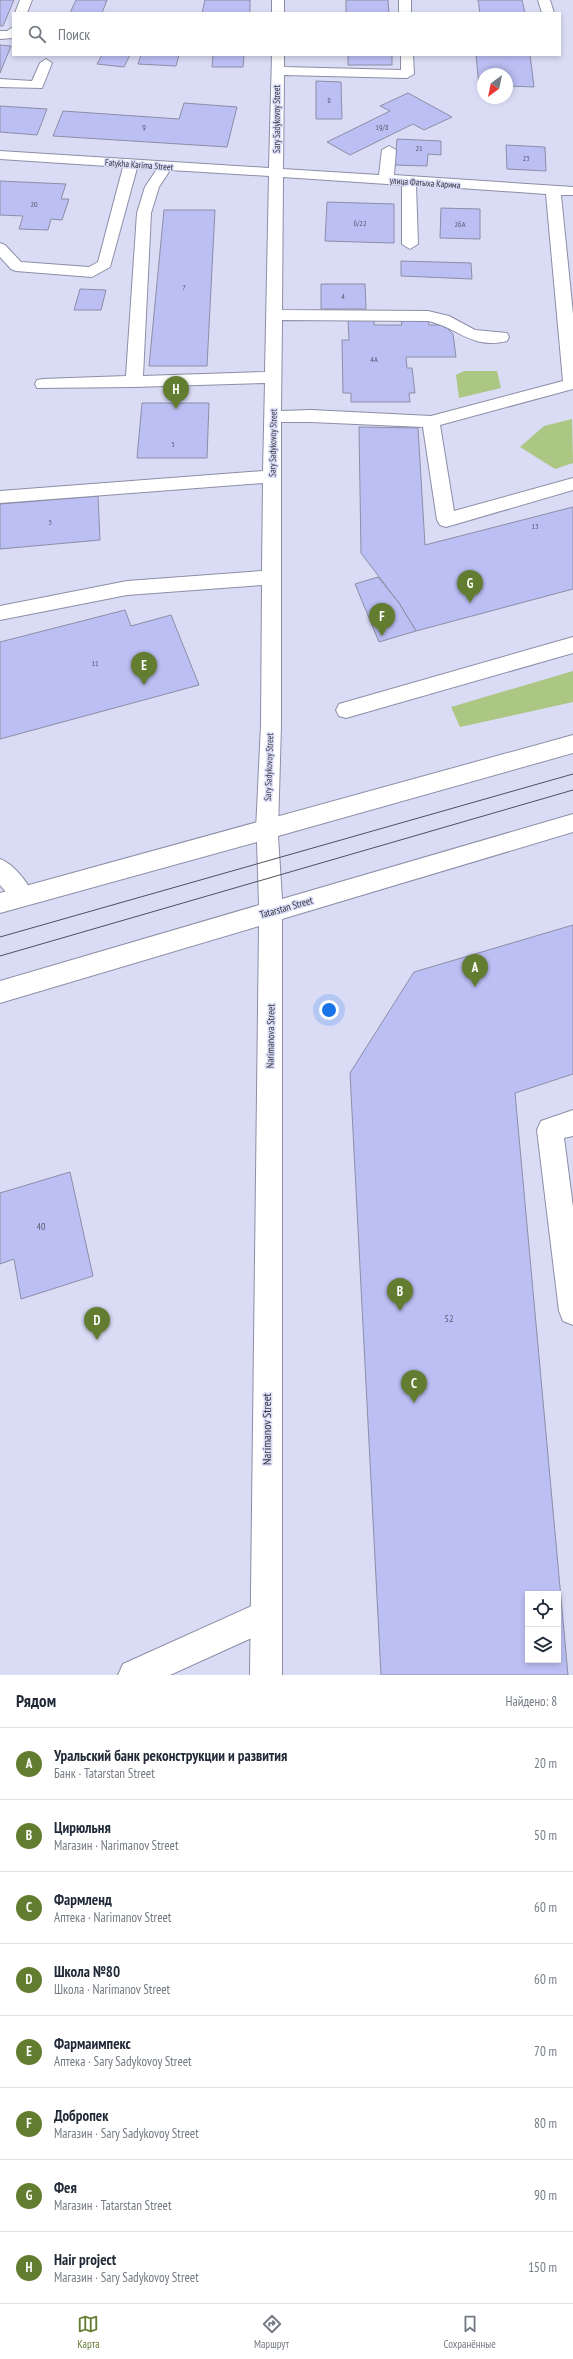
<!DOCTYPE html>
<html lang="ru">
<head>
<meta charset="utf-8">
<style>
  :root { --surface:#fff; --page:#f2f2f3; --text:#1f2937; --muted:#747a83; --line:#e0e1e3; --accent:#637d30 }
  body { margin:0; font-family:"PT Sans Narrow",sans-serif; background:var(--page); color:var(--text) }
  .controls { position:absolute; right:12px; bottom:12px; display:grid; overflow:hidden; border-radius:0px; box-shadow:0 2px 6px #0003 }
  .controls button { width:36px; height:36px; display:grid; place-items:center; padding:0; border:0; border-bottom:1px solid var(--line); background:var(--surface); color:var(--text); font:20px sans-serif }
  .compass { position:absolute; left:477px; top:68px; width:36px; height:36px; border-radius:50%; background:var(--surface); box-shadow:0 2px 6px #0003; rotate:213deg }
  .you { position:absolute; left:329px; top:1010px; width:14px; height:14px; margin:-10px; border:3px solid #fff; border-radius:50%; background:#1a73e8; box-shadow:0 0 0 6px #1a73e833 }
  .badge { display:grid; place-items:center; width:26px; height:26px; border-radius:50%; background:var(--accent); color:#fff; font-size:13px; font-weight:700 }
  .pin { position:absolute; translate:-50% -33px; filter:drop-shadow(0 1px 2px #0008) }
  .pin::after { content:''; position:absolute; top:21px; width:14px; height:12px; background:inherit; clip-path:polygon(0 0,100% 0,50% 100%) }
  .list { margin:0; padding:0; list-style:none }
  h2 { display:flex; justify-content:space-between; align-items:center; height:52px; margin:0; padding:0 16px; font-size:17px }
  h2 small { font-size:13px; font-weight:400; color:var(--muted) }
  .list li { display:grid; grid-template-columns:26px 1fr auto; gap:12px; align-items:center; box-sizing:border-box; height:72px; padding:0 16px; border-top:1px solid var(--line) }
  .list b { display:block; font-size:15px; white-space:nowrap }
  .list p { margin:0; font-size:13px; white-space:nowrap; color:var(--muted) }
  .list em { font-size:13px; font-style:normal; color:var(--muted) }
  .icon { flex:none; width:22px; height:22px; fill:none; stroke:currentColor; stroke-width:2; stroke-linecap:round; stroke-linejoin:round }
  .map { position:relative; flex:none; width:573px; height:1675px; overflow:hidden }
  .search { position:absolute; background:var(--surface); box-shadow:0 2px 6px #0003; left:12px; right:12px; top:12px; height:44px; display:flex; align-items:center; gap:10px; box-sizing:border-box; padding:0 14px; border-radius:0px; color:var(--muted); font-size:15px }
  .sheet { height:628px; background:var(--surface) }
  nav { display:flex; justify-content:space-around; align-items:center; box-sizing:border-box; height:56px; border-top:1px solid var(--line); background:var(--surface); font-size:11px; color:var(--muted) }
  nav a { display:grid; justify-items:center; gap:2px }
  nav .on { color:var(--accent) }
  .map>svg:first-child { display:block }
  .green { fill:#acc683 }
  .building { fill:#bcbff3; stroke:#8c8ea6; fill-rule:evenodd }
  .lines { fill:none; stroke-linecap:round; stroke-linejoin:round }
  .minor-casing { stroke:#8c8ea6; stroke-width:2 }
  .major-casing { stroke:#8c8ea6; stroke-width:2 }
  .minor { fill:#fff; fill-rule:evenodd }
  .major { fill:#fff; fill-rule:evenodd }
  .tram { stroke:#4f505d; stroke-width:1 }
  .labels { text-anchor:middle; stroke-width:3; stroke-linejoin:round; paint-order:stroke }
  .number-label { font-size:8px; fill:#56586c }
  .far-street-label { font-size:9px; fill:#34353f; stroke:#dadcf6 }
  .street-label { font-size:10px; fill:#34353f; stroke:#dadcf6 }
  .near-number-label { font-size:10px; fill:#56586c }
  .near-street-label { font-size:12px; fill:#34353f; stroke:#dadcf6 }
</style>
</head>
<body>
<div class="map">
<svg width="573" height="1675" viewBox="0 0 573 1675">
  <rect width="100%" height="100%" fill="#dadcf6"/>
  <g class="green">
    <path d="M 464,371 L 497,371 L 501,388 L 459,398 L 456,375 Z"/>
    <path d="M 572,419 L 573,463 L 555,469 L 520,447 L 544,426 Z"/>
    <path d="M 573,671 L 573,702 L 460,727 L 451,707 Z"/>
  </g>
  <g class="building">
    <path d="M 0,0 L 14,0 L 3,26 L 0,26 Z"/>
    <path d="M 76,0 L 107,0 L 102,13 L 70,13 Z"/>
    <path d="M 205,0 L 250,0 L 250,13 L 202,13 Z"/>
    <path d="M 346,0 L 388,0 L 389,13 L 346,13 Z"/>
    <path d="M 478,0 L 522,0 L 525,13 L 480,13 Z"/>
    <path d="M 0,45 L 11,46 L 0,73 Z"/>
    <path d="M 102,55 L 130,55 L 124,67 L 97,64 Z"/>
    <path d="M 141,55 L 179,55 L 176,66 L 138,64 Z"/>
    <path d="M 213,55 L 244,55 L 243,67 L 212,67 Z"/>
    <rect x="348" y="55" width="44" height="10"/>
    <path d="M 476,55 L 530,55 L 534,87 L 507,86 L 507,74 L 483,74 L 483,86 L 479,86 Z"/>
    <path d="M 316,81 L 341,82 L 342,119 L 316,119 Z"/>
    <path d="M 408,93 L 452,117 L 424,130 L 413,124 L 350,155 L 327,142 L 390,111 L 380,106 Z"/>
    <path d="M 184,103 L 237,107 L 227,147 L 53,136 L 63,111 L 179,119 Z"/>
    <path d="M 0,106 L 47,109 L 37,135 L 0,132 Z"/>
    <path d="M 397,139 L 441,141 L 441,155 L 428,154 L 427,166 L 395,165 Z"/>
    <path d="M 506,145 L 545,147 L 546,171 L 507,169 Z"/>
    <path d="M 0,181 L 66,184 L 61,199 L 69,199 L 62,220 L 51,219 L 48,230 L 19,229 L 23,216 L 0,215 Z"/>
    <path d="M 327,202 L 394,204 L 394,243 L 325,241 Z"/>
    <path d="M 441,208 L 480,209 L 480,239 L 440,238 Z"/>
    <path d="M 164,210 L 215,210 L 207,366 L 149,366 Z"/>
    <path d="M 401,261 L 471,263 L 472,279 L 401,276 Z"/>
    <path d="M 321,284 L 365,284 L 366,309 L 321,309 Z"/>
    <path d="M 80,289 L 106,290 L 101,310 L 74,310 Z"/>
    <path d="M 348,320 L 374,320 L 374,325 L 402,325 L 401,320 L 428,320 L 429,325 L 444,325 L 453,334 L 456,357 L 406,357 L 407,368 L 412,368 L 415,393 L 409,393 L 410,402 L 351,402 L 351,393 L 343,393 L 342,340 L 349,340 Z"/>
    <path d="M 142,403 L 209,403 L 207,458 L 137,458 Z"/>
    <path d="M 359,427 L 418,428 L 425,545 L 573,507 L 573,589 L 416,631 L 399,603 L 361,553 Z"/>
    <path d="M 98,496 L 100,540 L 0,549 L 0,504 Z"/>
    <path d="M 378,577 L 399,603 L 416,631 L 379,642 L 355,584 Z"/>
    <path d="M 125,610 L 131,626 L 171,615 L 199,685 L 0,739 L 0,642 Z"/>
    <path d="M 573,925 L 573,1074 L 515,1093 L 568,1675 L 381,1675 L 350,1073 L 414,972 ZM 528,1594 L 558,1594 L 558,1660 L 528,1660 Z"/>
    <path d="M 70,1172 L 93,1276 L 21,1299 L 14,1259 L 0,1264 L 0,1193 Z"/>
  </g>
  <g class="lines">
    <g class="minor-casing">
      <g id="minor">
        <path d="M 20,0 L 32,0 L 27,13 L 15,13 Z"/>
        <rect x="272" y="0" width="12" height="13"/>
        <rect x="399" y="0" width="12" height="13"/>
        <path d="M 538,0 L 550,0 L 554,13 L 542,13 Z"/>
        <path d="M 13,27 L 13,38 L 0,39 L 0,31 L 7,31 Z"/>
        <path d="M 272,55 L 284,55 L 284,67 L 401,70 L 401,55 L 413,55 L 414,74 L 407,78 L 284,75 L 283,169 L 379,175 L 382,150 L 389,146 L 396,150 L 394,175 L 573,187 L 573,195 L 561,195 L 573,314 L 573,389 L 440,425 L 454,511 L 573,478 L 573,490 L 446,527 L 440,525 L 437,520 L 423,427 L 311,422 L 281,422 L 281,725 L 278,830 L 275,837 L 267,839 L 259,837 L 256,830 L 261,725 L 262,585 L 127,595 L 0,620 L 0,606 L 127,581 L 262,571 L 263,483 L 0,503 L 0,491 L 263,471 L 265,383 L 134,387 L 37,388 L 35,384 L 37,380 L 43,379 L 126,376 L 137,213 L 145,187 L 157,169 L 137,168 L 110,267 L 92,277 L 16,271 L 11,269 L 0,257 L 0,243 L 5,245 L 21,262 L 89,267 L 98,262 L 123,167 L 0,159 L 0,151 L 269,168 ZM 170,170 L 269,176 L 265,372 L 143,376 L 151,213 L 159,187 ZM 283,177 L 402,185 L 402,244 L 410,249 L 418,244 L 416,185 L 546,194 L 563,381 L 431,416 L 311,410 L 281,411 L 282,320 L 428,321 C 457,327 472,350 507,341 L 509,337 L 507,333 L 475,330 L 449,316 L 428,311 L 282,310 Z"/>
        <path d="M 46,59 L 52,63 L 42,88 L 0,87 L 0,79 L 32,81 L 40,63 Z"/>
        <path d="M 573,637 L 573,653 L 346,718 L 339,716 L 336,710 L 339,704 L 346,702 Z"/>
        <path d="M 0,859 C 14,864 28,883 34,896 L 31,903 L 23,906 L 15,903 L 0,885 Z"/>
        <path d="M 573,1110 L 573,1136 L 564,1138 L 573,1207 L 573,1325 L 563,1321 L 559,1311 L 537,1130 L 541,1121 Z"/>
        <path d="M 265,1600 L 276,1605 L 281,1616 L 276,1627 L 170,1675 L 118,1675 L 123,1664 Z"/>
      </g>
    </g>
    <g class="major-casing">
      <path id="major" d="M 573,735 L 573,753 L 278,836 L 282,899 L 573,814 L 573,832 L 282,919 L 282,1675 L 250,1675 L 259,926 L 0,1003 L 0,981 L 259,905 L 257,842 L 0,913 L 0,893 Z"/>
    </g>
    <use href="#minor" class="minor"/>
    <use href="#major" class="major"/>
    <g class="tram">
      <path d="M 0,937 L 573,774"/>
      <path d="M 0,956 L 573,790"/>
    </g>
  </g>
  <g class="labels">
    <g class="number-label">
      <text x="329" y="103">8</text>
      <text x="144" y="130">9</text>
      <text x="382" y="130">19/8</text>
      <text x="419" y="151">21</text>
      <text x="526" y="161">23</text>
      <text x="34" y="207">20</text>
      <text x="360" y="226">6/22</text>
      <text x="460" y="227">26А</text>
      <text x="184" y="290">7</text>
      <text x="343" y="299">4</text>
      <text x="374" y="362">4А</text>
      <text x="173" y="447">5</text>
      <text x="50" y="525">3</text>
      <text x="535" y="529">13</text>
      <text x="95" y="666">11</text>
    </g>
    <g class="far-street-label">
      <text transform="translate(277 119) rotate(-90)" y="3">Sary Sadykovoy Street</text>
      <text transform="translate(139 165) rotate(4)" y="3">Fatykha Karima Street</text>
      <text transform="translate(425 183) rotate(4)" y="3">улица Фатыха Карима</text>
      <text transform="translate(273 443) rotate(-89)" y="3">Sary Sadykovoy Street</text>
      <text transform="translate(269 767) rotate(-88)" y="3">Sary Sadykovoy Street</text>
    </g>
    <g class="street-label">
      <text transform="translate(286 907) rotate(-16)" y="4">Tatarstan Street</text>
      <text transform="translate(270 1036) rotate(-89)" y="4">Narimanova Street</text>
    </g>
    <g class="near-number-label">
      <text x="41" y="1230">40</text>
      <text x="449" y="1322">52</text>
    </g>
    <g class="near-street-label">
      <text transform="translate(267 1429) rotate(-90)" y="4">Narimanov Street</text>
    </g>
  </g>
</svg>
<div class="controls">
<button><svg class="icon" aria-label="locate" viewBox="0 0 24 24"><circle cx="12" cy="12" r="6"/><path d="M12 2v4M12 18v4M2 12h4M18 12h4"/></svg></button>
<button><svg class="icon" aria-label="layers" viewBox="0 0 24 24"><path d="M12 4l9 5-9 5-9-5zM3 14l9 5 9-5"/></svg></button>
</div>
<svg class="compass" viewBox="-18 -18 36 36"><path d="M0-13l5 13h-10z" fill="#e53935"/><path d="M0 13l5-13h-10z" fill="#747a83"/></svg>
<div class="you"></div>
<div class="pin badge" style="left:475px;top:987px">A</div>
<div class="pin badge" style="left:400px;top:1311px">B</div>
<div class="pin badge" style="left:414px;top:1403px">C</div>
<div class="pin badge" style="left:97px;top:1340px">D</div>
<div class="pin badge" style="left:144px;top:685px">E</div>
<div class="pin badge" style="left:382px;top:636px">F</div>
<div class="pin badge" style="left:470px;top:603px">G</div>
<div class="pin badge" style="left:176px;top:409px">H</div>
<div class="search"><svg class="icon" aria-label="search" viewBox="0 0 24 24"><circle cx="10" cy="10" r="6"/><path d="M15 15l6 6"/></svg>Поиск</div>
</div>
<section class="sheet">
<h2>Рядом<small>Найдено: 8</small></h2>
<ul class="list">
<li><span class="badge">A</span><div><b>Уральский банк реконструкции и развития</b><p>Банк · Tatarstan Street</p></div><em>20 m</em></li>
<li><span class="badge">B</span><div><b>Цирюльня</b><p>Магазин · Narimanov Street</p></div><em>50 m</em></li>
<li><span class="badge">C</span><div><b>Фармленд</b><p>Аптека · Narimanov Street</p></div><em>60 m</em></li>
<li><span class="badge">D</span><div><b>Школа №80</b><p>Школа · Narimanov Street</p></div><em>60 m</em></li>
<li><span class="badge">E</span><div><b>Фармаимпекс</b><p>Аптека · Sary Sadykovoy Street</p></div><em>70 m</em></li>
<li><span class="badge">F</span><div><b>Добропек</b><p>Магазин · Sary Sadykovoy Street</p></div><em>80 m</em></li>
<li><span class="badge">G</span><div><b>Фея</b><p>Магазин · Tatarstan Street</p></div><em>90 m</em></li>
<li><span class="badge">H</span><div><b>Hair project</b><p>Магазин · Sary Sadykovoy Street</p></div><em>150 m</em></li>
</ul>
</section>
<nav>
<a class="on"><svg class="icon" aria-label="map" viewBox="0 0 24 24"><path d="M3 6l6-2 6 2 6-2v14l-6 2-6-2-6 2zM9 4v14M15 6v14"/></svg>Карта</a>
<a><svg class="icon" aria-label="directions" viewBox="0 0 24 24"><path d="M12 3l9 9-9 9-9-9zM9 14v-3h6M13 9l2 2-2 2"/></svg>Маршрут</a>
<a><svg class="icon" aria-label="saved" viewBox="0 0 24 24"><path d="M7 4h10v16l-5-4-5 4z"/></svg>Сохранённые</a>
</nav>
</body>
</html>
